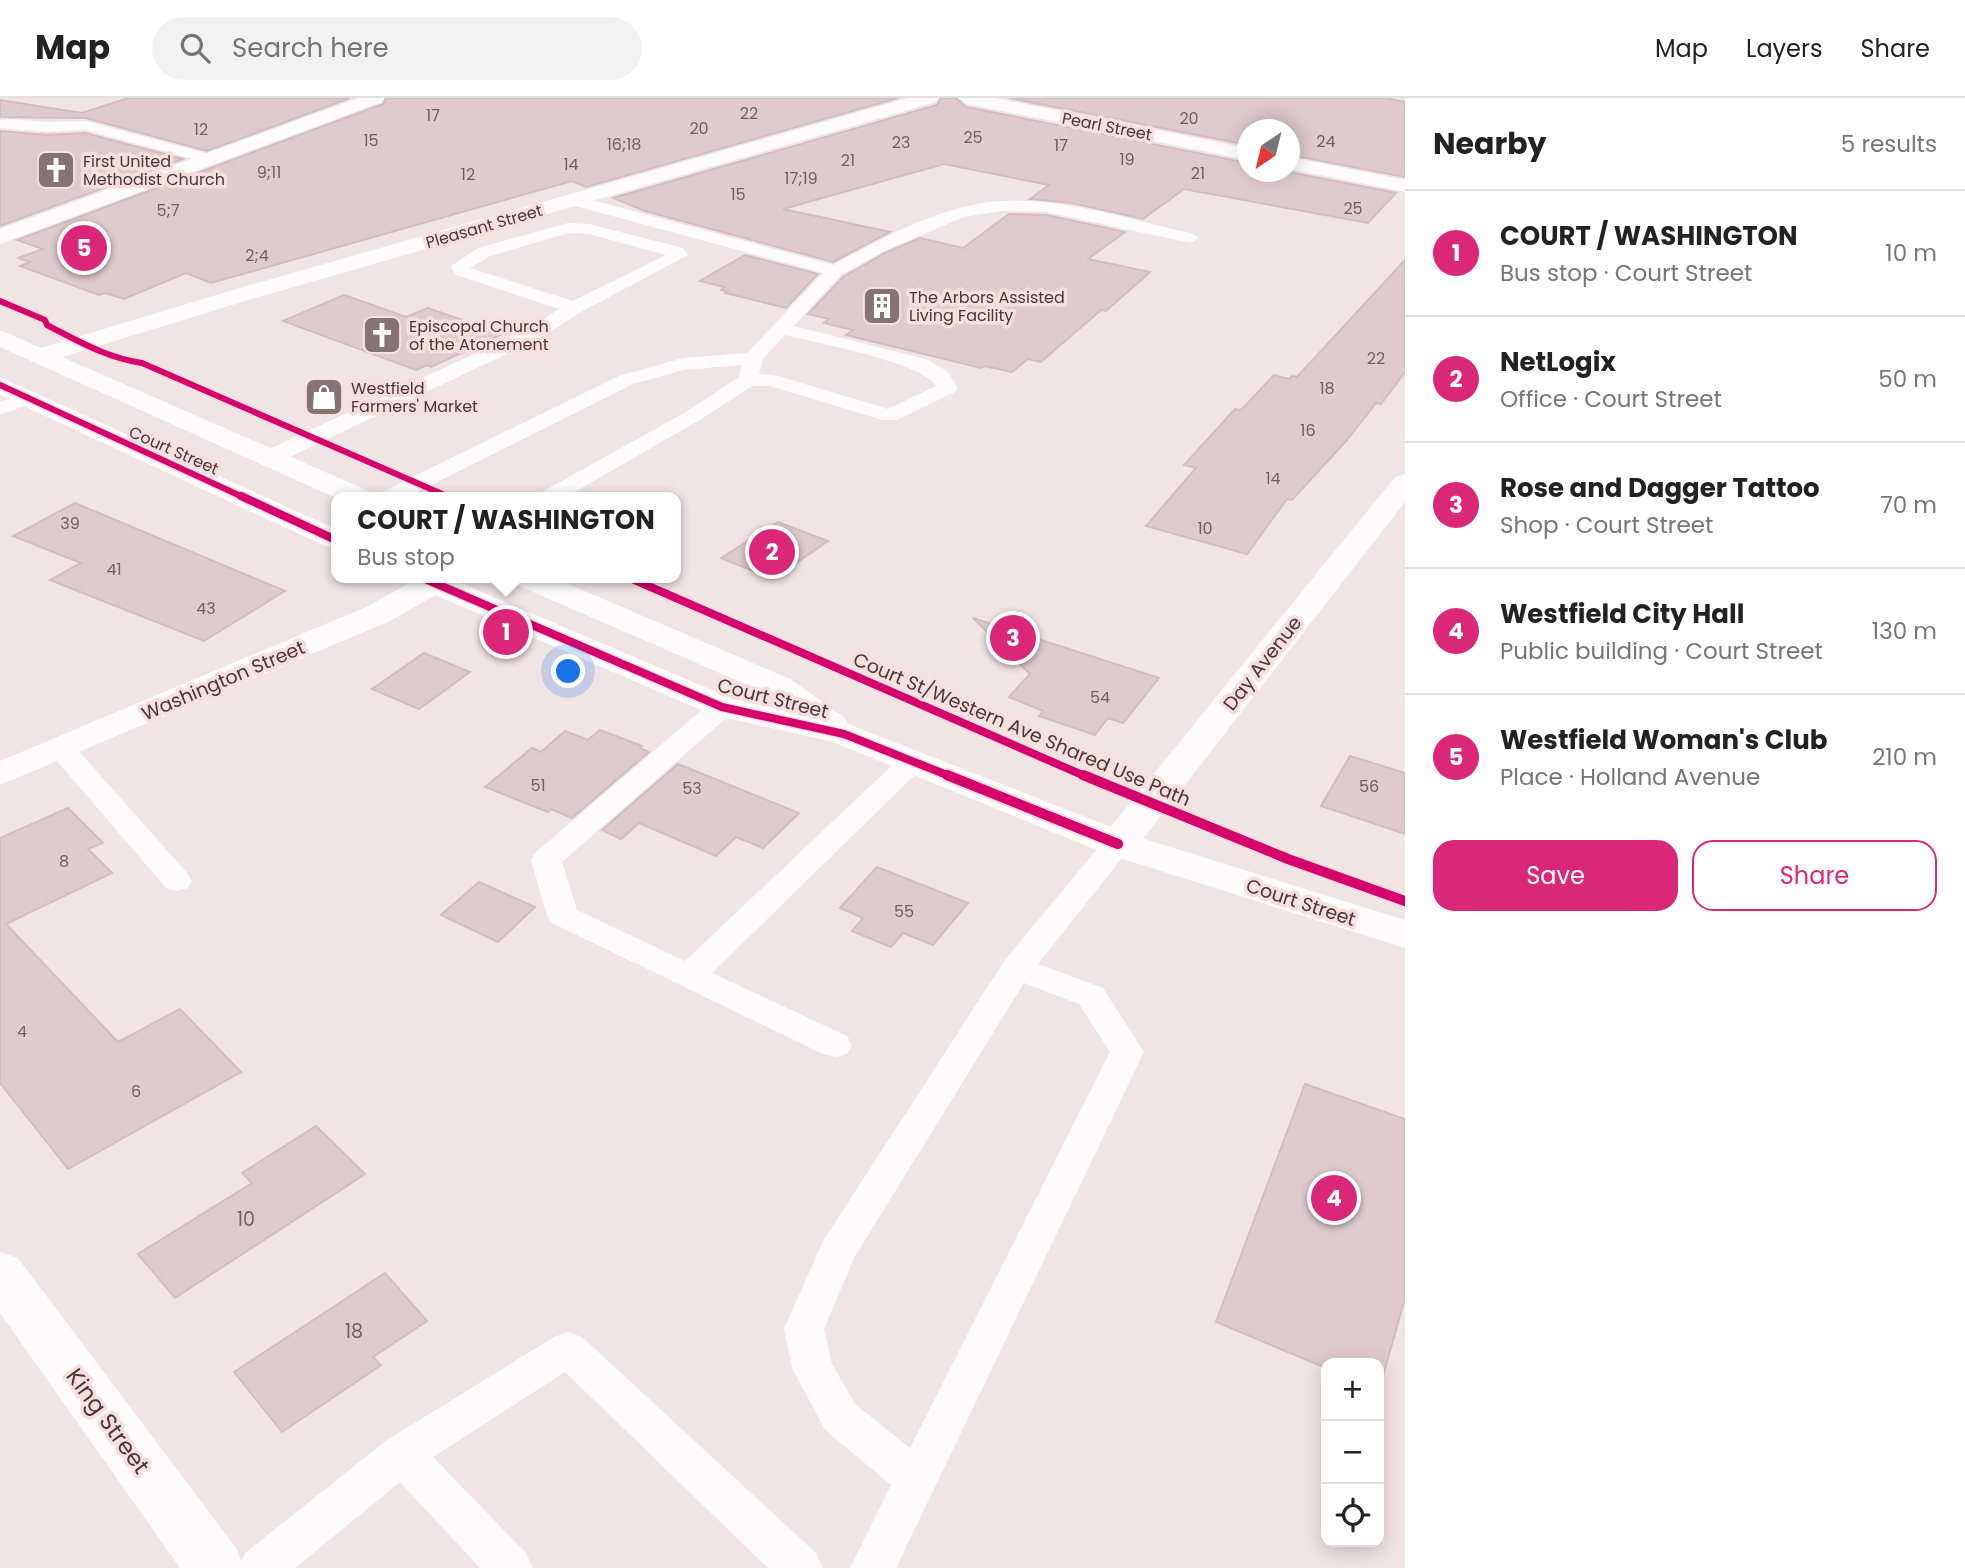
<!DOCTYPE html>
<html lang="en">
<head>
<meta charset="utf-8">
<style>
  :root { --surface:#fff; --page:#f2f2f2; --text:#222; --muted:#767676; --line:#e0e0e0; --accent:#db2777 }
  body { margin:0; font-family:Poppins,sans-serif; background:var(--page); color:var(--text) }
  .controls { position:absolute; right:21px; bottom:21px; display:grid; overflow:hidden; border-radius:14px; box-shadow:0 4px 18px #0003 }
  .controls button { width:63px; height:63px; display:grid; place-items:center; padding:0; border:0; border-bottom:2px solid var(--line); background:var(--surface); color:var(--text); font:35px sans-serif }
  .compass { position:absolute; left:1237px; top:21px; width:63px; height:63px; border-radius:50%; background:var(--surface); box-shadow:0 4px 18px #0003; rotate:215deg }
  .you { position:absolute; left:569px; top:574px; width:24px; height:24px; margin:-18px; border:5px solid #fff; border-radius:50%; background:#1a73e8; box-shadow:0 0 0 10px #1a73e833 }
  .badge { display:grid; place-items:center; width:46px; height:46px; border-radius:50%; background:var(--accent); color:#fff; font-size:23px; font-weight:700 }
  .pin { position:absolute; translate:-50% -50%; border:4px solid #fff; box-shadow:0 2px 7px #0006 }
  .popup { position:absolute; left:331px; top:394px; width:350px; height:91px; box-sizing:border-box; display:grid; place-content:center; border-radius:14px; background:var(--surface); filter:drop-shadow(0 2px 5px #0005); font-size:23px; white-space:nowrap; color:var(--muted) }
  .popup b { font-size:26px; color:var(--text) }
  .popup::after { content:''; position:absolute; left:50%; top:100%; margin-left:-14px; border:14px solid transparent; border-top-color:var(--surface) }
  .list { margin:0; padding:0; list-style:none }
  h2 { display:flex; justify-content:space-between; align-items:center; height:91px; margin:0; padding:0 28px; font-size:30px }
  h2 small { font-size:23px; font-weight:400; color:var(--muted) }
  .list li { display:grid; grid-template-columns:46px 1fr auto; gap:21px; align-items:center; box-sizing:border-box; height:126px; padding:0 28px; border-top:2px solid var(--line) }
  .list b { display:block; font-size:26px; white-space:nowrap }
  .list p { margin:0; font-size:23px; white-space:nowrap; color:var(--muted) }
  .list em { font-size:23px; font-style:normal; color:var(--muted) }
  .actions { display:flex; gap:14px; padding:21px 28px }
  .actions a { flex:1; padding:16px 0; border:2px solid var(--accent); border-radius:21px; text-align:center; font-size:24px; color:var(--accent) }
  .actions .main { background:var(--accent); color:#fff }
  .icon { flex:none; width:38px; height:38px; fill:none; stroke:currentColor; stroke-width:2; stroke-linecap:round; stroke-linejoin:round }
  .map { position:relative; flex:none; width:1405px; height:1470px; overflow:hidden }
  header { display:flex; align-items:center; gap:42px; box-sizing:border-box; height:98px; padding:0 35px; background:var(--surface); border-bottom:2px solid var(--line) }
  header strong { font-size:33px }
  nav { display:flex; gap:38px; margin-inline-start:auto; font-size:24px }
  .search { width:490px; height:63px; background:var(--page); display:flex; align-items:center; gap:18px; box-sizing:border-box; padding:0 24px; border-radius:38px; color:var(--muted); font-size:26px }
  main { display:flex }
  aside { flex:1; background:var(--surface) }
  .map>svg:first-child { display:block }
  .building { fill:#dfcbce; stroke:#cfbfc2; stroke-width:2 }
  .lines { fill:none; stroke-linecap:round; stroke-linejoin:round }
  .service { fill:#fdfbfb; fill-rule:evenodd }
  .minor { fill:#fdfbfb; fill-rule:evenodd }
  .tertiary { fill:#fdfbfb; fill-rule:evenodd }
  .secondary { fill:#fdfbfb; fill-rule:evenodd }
  .cycleway-far2-casing { stroke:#f7dfde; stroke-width:9 }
  .cycleway-far1-casing { stroke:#f7dfde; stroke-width:11 }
  .cycleway-casing { stroke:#f7dfde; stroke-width:14 }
  .cycleway-far2 { stroke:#d6006c; stroke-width:6 }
  .cycleway-far1 { stroke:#d6006c; stroke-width:8 }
  .cycleway { stroke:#d6006c; stroke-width:10 }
  .labels { text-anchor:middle; stroke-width:7; stroke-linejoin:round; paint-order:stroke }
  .number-label { font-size:16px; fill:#745e5e }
  .far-street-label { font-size:16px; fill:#4d3636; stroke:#f7dfde }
  .far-poi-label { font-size:16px; fill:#4d3636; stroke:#f7dfde; text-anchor:start }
  .street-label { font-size:19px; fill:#4d3636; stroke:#f7dfde }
  .near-number-label { font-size:19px; fill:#745e5e }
  .near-street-label { font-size:23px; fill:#4d3636; stroke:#f7dfde }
</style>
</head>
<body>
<header>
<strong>Map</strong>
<div class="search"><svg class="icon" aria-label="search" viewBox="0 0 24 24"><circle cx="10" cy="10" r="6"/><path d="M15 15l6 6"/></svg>Search here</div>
<nav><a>Map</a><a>Layers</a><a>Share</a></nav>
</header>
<main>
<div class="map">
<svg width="1405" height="1470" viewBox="0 0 1405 1470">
  <rect width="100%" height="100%" fill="#f1e4e4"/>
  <g class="building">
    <path d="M 128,0 L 350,0 L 207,53 L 86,20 L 0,19 L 0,2 L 82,15 Z"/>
    <path d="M 386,0 L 898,0 L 586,89 L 572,83 L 211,185 L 186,175 L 124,201 L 105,195 L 99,197 L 20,168 L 30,164 L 18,160 L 43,151 L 17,142 L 383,6 Z"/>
    <path d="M 941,0 L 956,0 L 966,9 L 1248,65 L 1248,74 L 1289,74 L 1396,95 L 1368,125 L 1184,91 L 1143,121 L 1072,105 L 1030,101 L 1049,87 L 944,66 L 783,111 L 890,134 L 833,164 L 645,113 L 613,100 L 937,7 Z"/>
    <path d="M 1009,0 L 1385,0 L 1405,4 L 1405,79 L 1290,57 L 1290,32 L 1248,32 L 1248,47 Z"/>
    <path d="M 0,33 L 47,37 L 85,35 L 183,61 L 0,128 Z"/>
    <path d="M 1009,116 L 1047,117 L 1125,134 L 1088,161 L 1150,174 L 1106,213 L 1101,212 L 1041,264 L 1028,261 L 1012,274 L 984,268 L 981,270 L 846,237 L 853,232 L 824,225 L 829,221 L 808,216 L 843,179 L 885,155 L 920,140 L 963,150 Z"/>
    <path d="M 745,157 L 818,176 L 786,210 L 725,195 L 727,193 L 721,192 L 724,189 L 700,183 Z"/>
    <path d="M 1405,162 L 1405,274 L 1381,306 L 1376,305 L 1347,342 L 1292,402 L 1287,401 L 1247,456 L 1146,428 L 1196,370 L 1184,367 L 1235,311 L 1241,312 L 1274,277 L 1289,281 L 1292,278 L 1297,279 Z"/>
    <path d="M 344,197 L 406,219 L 428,210 L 503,236 L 431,269 L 427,267 L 416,272 L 283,223 Z"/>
    <path d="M 75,405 L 285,493 L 204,543 L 50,482 L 81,465 L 13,438 Z"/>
    <path d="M 778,424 L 828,443 L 773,481 L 721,460 Z"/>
    <path d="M 973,520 L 1159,580 L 1123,625 L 1108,620 L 1095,637 L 1039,618 L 1043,613 L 1009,599 L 1030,576 Z"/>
    <path d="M 424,555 L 470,574 L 419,611 L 372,591 Z"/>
    <path d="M 600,632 L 642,648 L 640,650 L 649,654 L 572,720 L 551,711 L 548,714 L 485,689 L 532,650 L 541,654 L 565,633 L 588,642 Z"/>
    <path d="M 1350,658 L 1405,675 L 1405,736 L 1321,708 Z"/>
    <path d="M 678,666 L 799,715 L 763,750 L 736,739 L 716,758 L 639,725 L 621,741 L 602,732 Z"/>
    <path d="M 68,710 L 103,745 L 88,751 L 112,775 L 6,826 L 118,944 L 180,911 L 241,974 L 68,1071 L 0,985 L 0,740 Z"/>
    <path d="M 877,769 L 935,792 L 968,805 L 933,847 L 903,835 L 891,849 L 852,833 L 863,820 L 840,810 Z"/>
    <path d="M 479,784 L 535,809 L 498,844 L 441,817 Z"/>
    <path d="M 1305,986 L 1405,1021 L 1405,1200 L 1379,1292 L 1379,1265 L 1326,1265 L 1326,1270 L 1216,1224 Z"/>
    <path d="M 316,1028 L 365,1076 L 175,1200 L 138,1156 L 252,1085 L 242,1075 Z"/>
    <path d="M 385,1175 L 427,1223 L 373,1259 L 381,1267 L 282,1334 L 234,1274 Z"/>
  </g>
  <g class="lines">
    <g class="service">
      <path d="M 11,21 L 47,24 L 85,23 L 217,58 L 219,61 L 211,66 L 85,32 L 47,34 L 0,30 L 0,22 Z"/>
      <path d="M 574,97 L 833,167 C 884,139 942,107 1001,103 C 1062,99 1131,122 1190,135 L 1199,140 L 1190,145 L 1047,114 L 1001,113 L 964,119 L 884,153 L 841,177 L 794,228 L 926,261 L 947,273 L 958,290 L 955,294 L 897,322 L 883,322 L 770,288 L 752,288 L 698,323 L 566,399 L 539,399 L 542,394 L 684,315 L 739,279 L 741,267 L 684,272 L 633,286 L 407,399 L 379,399 L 382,394 L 619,278 L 683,260 L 747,255 L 823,175 L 568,106 L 566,102 L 568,98 ZM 785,237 C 816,245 922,264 936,288 L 888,311 L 778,278 L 759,276 L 763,261 Z"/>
      <path d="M 568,125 L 589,126 L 683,150 L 688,157 L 581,214 L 544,238 L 279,364 L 263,364 L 260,359 L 263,354 L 530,230 L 559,211 L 456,177 L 451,168 L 478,150 ZM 569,135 L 589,136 L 666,157 L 573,203 L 470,170 L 490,158 Z"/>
      <path d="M 28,294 L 35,296 L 38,300 L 35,304 L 0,317 L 0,304 Z"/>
      <path d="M 722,601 L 732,603 L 736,609 L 732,615 L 562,764 L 577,812 L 685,863 L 903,657 L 913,655 L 923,657 L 927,663 L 923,669 L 712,875 L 847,938 L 852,947 L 847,956 L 835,959 L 823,956 L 552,825 L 547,818 L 531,762 L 535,755 L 712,603 Z"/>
      <path d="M 61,642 L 71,644 L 188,776 L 192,783 L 188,790 L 177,793 L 166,790 L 51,656 L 47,650 L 51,644 Z"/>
      <path d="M 1118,736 L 1129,739 L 1133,746 L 1038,866 L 1103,890 L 1144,954 L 896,1470 L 850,1470 L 891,1387 L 825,1332 L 792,1270 L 784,1231 L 823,1143 L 1005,862 L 1107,739 ZM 1024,885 L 1079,906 L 1110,954 L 910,1350 L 855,1306 L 832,1266 L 824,1231 L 854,1160 Z"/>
      <path d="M 568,1234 L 582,1239 L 816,1455 L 823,1470 L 768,1470 L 565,1274 L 433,1359 L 526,1455 L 533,1470 L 480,1470 L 400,1384 L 295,1470 L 238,1470 L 245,1455 L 387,1342 L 554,1239 Z"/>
    </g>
    <g class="minor">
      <path d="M 358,0 L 384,0 L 382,4 L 0,146 L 0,131 Z"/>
      <path d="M 958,0 L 995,0 L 1248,50 L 1248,62 L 967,6 Z"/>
      <path d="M 1290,59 L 1405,82 L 1405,94 L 1290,71 Z"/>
      <path d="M 1405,376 L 1405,404 L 1132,755 L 1118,758 L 1104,755 L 1099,746 L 1104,737 L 1395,379 Z"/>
      <path d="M 0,1154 L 18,1160 L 236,1450 L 244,1470 L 180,1470 L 0,1215 Z"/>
    </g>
    <g class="tertiary">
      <path d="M 908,0 L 938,0 L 936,4 L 252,201 L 49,263 L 40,266 L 31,263 L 27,258 L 31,253 L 236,191 Z"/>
      <path d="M 419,480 L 458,480 L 453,487 L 390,523 L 0,687 L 0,663 L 366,509 Z"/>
    </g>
    <g class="secondary">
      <path d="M 0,232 L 369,393 L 374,399 L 336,400 L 0,249 Z"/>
      <path d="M 0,279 L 336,431 L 336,451 L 325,448 L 0,297 Z"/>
      <path d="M 407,480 L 449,480 L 733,601 L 790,613 L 766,595 L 517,487 L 512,480 L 554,480 L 790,581 L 844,619 L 848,626 L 1132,737 L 1405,822 L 1405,850 L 1104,755 L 833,644 L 710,616 L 412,487 Z"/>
    </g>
    <g class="cycleway-far2-casing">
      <g id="cycleway-far2">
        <path d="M 0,203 L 45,222 L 47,227 C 78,243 107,260 142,265 L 449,399"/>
        <path d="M 0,287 L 245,400"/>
      </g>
    </g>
    <g class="cycleway-far1-casing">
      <g id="cycleway-far1">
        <path d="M 241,398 L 336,442"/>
        <path d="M 423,480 L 722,609 L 844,636 L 952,679"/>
        <path d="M 630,480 L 1087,679"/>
      </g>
    </g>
    <g class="cycleway-casing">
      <g id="cycleway">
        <path d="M 947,677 L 1118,746"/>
        <path d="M 1083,677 L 1288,761 L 1405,803"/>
      </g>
    </g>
    <use href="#cycleway-far2" class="cycleway-far2"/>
    <use href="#cycleway-far1" class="cycleway-far1"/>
    <use href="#cycleway" class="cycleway"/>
  </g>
  <defs>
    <g id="church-square" transform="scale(2.0125)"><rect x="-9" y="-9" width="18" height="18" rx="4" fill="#867373" stroke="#f7dfde"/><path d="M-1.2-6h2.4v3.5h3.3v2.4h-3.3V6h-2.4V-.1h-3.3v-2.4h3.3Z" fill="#fff"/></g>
    <g id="building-square" transform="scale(2.0125)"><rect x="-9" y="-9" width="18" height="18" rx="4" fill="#867373" stroke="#f7dfde"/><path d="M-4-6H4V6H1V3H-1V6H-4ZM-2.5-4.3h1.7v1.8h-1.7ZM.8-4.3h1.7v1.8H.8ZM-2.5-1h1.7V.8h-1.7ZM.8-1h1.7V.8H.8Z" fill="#fff"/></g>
    <g id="shop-square" transform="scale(2.0125)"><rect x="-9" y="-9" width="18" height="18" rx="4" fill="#867373" stroke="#f7dfde"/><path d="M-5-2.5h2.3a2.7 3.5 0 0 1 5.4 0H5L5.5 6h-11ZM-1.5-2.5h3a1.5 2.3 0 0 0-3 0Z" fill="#fff"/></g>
  </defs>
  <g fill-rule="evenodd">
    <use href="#church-square" x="56" y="72"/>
    <use href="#building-square" x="882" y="208"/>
    <use href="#church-square" x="382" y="237"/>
    <use href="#shop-square" x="324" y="299"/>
  </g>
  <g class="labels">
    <g class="number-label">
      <text x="749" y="21">22</text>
      <text x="433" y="23">17</text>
      <text x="1189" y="26">20</text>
      <text x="699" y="36">20</text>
      <text x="201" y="37">12</text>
      <text x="973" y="45">25</text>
      <text x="371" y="48">15</text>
      <text x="1326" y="49">24</text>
      <text x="901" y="50">23</text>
      <text x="624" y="52">16;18</text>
      <text x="1061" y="53">17</text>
      <text x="1127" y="67">19</text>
      <text x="848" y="68">21</text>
      <text x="571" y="72">14</text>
      <text x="269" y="80">9;11</text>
      <text x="1198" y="81">21</text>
      <text x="468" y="82">12</text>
      <text x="801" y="86">17;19</text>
      <text x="738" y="102">15</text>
      <text x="1353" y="116">25</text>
      <text x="168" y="118">5;7</text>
      <text x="257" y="163">2;4</text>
      <text x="1376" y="266">22</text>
      <text x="1327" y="296">18</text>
      <text x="1308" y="338">16</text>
      <text x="1273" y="386">14</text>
      <text x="70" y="431">39</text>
      <text x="1205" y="436">10</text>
      <text x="114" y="477">41</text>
      <text x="206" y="516">43</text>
      <text x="1100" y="605">54</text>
      <text x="538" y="693">51</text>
      <text x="1369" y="694">56</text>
      <text x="692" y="696">53</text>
      <text x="64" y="769">8</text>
      <text x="904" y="819">55</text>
      <text x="22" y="939">4</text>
      <text x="136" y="999">6</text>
    </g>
    <g class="far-street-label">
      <text transform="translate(1107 28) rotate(11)" y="6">Pearl Street</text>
      <text transform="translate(484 128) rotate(-16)" y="6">Pleasant Street</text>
      <text transform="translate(174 352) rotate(24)" y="6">Court Street</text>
    </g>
    <g class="far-poi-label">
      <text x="83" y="69">First United<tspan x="83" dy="18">Methodist Church</tspan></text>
      <text x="909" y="205">The Arbors Assisted<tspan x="909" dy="18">Living Facility</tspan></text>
      <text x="409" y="234">Episcopal Church<tspan x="409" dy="18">of the Atonement</tspan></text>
      <text x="351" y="296">Westfield<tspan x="351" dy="18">Farmers' Market</tspan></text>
    </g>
    <g class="street-label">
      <text transform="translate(1262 565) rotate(-52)" y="7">Day Avenue</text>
      <text transform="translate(223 582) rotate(-23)" y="7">Washington Street</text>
      <text transform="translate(773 600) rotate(14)" y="7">Court Street</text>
      <text transform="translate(1022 631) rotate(23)" y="7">Court St/Western Ave Shared Use Path</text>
      <text transform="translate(1301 804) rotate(18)" y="7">Court Street</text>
    </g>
    <g class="near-number-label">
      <text x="246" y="1128">10</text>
      <text x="354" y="1240">18</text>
    </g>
    <g class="near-street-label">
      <text transform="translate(108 1323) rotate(54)" y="8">King Street</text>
    </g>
  </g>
</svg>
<div class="controls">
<button>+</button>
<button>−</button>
<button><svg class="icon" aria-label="locate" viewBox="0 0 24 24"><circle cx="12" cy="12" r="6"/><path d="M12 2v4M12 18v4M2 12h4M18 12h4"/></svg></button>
</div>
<svg class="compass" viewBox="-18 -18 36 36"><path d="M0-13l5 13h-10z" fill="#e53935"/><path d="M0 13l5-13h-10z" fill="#767676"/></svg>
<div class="you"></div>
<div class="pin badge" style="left:506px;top:534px">1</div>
<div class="popup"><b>COURT / WASHINGTON</b>Bus stop</div>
<div class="pin badge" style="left:772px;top:454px">2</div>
<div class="pin badge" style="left:1013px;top:540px">3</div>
<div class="pin badge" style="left:1334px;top:1100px">4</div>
<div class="pin badge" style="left:84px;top:150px">5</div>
</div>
<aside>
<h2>Nearby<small>5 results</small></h2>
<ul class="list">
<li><span class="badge">1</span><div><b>COURT / WASHINGTON</b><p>Bus stop · Court Street</p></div><em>10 m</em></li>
<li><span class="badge">2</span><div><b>NetLogix</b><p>Office · Court Street</p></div><em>50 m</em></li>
<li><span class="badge">3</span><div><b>Rose and Dagger Tattoo</b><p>Shop · Court Street</p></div><em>70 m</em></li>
<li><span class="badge">4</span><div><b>Westfield City Hall</b><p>Public building · Court Street</p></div><em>130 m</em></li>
<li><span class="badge">5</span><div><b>Westfield Woman's Club</b><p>Place · Holland Avenue</p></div><em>210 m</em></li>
</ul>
<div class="actions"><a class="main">Save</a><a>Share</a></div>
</aside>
</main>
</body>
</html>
